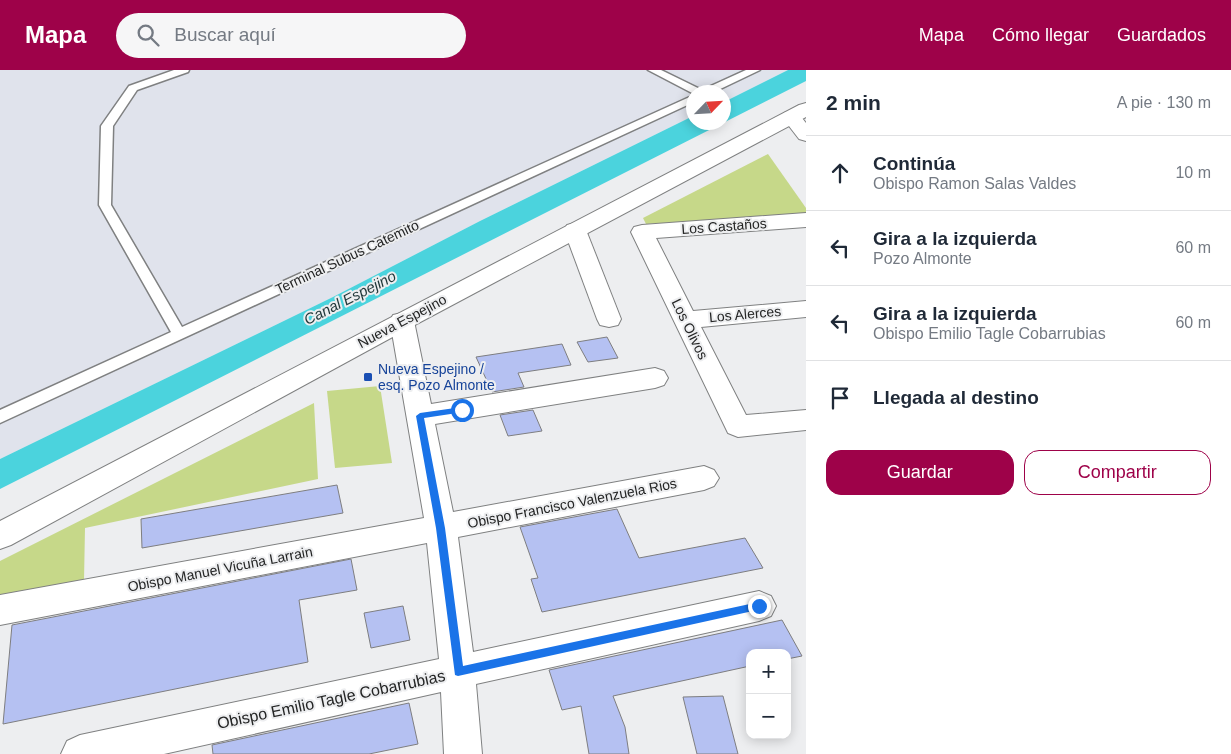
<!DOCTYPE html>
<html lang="es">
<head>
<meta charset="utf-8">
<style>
  :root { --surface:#fff; --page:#f6f6f7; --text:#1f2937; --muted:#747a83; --line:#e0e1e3; --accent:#9e0249 }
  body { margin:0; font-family:Helvetica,sans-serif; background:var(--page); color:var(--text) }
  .controls { position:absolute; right:15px; bottom:15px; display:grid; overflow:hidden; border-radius:10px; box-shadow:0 2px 12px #0003 }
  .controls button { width:45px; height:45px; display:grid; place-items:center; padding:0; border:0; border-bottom:1px solid var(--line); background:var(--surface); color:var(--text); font:25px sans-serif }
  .compass { position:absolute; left:686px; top:15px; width:45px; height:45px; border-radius:50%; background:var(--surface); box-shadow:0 2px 12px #0003; rotate:65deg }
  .stop { position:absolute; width:15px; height:15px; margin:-11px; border:4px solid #1a73e8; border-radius:50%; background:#fff }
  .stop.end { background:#1a73e8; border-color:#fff; box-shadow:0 1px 5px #0008 }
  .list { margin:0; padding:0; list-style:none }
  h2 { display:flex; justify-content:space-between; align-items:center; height:65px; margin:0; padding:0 20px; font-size:21px }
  h2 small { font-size:16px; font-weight:400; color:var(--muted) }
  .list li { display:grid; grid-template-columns:32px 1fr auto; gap:15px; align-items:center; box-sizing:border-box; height:75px; padding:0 20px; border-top:1px solid var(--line) }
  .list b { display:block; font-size:19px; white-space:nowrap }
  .list p { margin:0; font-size:16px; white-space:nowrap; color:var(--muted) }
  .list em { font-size:16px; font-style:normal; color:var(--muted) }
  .actions { display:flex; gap:10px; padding:15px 20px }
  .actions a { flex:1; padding:11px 0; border:1px solid var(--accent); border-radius:15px; text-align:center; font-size:18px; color:var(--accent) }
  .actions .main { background:var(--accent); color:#fff }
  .icon { flex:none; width:28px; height:28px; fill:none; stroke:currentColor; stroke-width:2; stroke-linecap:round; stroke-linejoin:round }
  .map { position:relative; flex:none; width:806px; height:684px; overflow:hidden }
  header { display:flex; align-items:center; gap:30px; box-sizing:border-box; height:70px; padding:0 25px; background:var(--accent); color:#fff }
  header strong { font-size:24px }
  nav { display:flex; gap:28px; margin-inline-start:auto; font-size:18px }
  .search { width:350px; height:45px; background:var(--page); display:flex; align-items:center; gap:12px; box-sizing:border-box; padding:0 18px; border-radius:28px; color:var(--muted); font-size:19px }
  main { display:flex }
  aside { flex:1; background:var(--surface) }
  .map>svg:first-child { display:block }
  .built { fill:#e0e3ec }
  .green { fill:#c6d889 }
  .water { fill:#4bd3dd }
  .building { fill:#b5c1f2; stroke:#7e7e80 }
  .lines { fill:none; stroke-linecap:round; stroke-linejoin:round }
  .service-casing { stroke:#7f8081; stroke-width:3 }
  .minor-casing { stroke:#7f8081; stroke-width:2 }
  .tertiary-casing { stroke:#7f8081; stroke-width:2 }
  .service { fill:#fff; fill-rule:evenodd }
  .minor { fill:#fff; fill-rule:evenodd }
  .tertiary { fill:#fff; fill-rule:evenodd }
  .route { fill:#1a73e8 }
  .transit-dot { fill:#1a4fb4; stroke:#edeef0; stroke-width:2 }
  .labels { text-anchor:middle; stroke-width:4; stroke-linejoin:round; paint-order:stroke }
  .street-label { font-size:14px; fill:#242525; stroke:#edeef0 }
  .transit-label { font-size:14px; fill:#164399; stroke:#edeef0; text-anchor:start }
  .water-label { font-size:15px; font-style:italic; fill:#1f3638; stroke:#edeef0 }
  .near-street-label { font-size:16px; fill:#242525; stroke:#edeef0 }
</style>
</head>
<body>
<header>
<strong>Mapa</strong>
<div class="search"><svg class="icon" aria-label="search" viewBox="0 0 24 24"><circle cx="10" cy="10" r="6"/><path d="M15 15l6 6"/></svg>Buscar aquí</div>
<nav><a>Mapa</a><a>Cómo llegar</a><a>Guardados</a></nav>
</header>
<main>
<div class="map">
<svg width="806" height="684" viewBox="0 0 806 684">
  <rect width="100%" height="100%" fill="#edeef0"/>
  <path class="built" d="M 0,0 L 788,0 L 724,32 L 724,22 L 694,22 L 693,46 L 480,151 L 333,227 L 0,389 Z"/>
  <g class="green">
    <path d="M 768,84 L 806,138 L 806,145 L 646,154 L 643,148 Z"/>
    <path d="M 380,316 L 392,393 L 335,398 L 327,321 Z"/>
    <path d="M 314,333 L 318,409 L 85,458 L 84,511 L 0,531 L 0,491 Z"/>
  </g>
  <path class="water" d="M 788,0 L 806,0 L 806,11 L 0,419 L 0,389 L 333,227 L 480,151 L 693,46 L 694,52 L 724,52 L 724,32 Z"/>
  <g class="building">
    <path d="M 607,267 L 618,288 L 588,292 L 577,272 Z"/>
    <path d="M 562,274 L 571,295 L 518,303 L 524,317 L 492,322 L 476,287 Z"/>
    <path d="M 533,340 L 542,361 L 508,366 L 500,345 Z"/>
    <path d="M 337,415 L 343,443 L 142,478 L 141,449 Z"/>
    <path d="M 617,439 L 639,488 L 745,468 L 763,498 L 542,542 L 531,509 L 538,508 L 520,457 Z"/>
    <path d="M 351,489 L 357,520 L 299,530 L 308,592 L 3,654 L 12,555 Z"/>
    <path d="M 403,536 L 410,570 L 371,578 L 364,543 Z"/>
    <path d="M 782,550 L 802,586 L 787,589 L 787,583 L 750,583 L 750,596 L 613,626 L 625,657 L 629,684 L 589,684 L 581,636 L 562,640 L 549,600 Z"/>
    <path d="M 723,626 L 738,684 L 697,684 L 683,627 Z"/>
    <path d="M 409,633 L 418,674 L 369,684 L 213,684 L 212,675 Z"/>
  </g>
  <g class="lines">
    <g class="service-casing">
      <g id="service">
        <path d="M 174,0 L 189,0 L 188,2 L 137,20 L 113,56 L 111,135 L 182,257 L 694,25 L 694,32 L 0,353 L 0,340 L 171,262 L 99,135 L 101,56 L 129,16 Z"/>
        <path d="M 648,0 L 661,0 L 702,20 L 746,0 L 760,0 L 714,22 L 694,24 Z"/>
      </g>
    </g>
    <g class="minor-casing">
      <g id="minor">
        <path d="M 791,41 L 798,43 L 806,53 L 806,71 L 799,69 L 782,47 L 784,43 Z"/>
        <path d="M 806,143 L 806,157 L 656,168 L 693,241 L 806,231 L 806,247 L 701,257 L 746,345 L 806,340 L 806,360 L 738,367 L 728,363 L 631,162 L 634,157 L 642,155 Z"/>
        <path d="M 575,153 L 583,155 L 586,160 L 621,249 L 618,255 L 609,257 L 600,255 L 597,249 L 564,160 L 567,155 Z"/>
        <path d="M 402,243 L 411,245 L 414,251 L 431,334 L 655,298 L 664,301 L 668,308 L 664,315 L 655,318 L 435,354 L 453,442 L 704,396 L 714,400 L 719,408 L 714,416 L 704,420 L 458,467 L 473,582 L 759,521 L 771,526 L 776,536 L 771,546 L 759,551 L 476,614 L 482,684 L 444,684 L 441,622 L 164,684 L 61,684 L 67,671 L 80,665 L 439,589 L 427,473 L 0,555 L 0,525 L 424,448 L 390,251 L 393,245 Z"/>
      </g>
    </g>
    <g class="tertiary-casing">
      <path id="tertiary" d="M 806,33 L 806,47 L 411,257 L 11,475 L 0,479 L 0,451 L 799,35 Z"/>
    </g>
    <use href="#service" class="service"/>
    <use href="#minor" class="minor"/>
    <use href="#tertiary" class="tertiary"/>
  </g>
  <path class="route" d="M 462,337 L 466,340 L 464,342 L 424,348 L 445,458 L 463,596 L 759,532 L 762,533 L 762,539 L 458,606 L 455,605 L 436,458 L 416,346 L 420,343 Z"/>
  <rect class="transit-dot" x="363" y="302" width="10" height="10" rx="2.5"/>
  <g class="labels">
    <g class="street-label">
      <text transform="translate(724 156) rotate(-4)" y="5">Los Castaños</text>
      <text transform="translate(347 187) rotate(-25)" y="5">Terminal Subus Catemito</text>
      <text transform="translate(745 244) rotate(-5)" y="5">Los Alerces</text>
      <text transform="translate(402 251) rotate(-28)" y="5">Nueva Espejino</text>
      <text transform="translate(690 259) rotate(64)" y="5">Los Olivos</text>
      <text transform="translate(572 433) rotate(-11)" y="5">Obispo Francisco Valenzuela Rios</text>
      <text transform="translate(220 499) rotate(-11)" y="5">Obispo Manuel Vicuña Larrain</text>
    </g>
    <g class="transit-label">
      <text x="378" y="304">Nueva Espejino /<tspan x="378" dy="16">esq. Pozo Almonte</tspan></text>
    </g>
    <g class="water-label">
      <text transform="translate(350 228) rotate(-27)" y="5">Canal Espejino</text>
    </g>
    <g class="near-street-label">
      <text transform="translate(331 629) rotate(-12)" y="6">Obispo Emilio Tagle Cobarrubias</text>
    </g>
  </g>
</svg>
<div class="controls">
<button>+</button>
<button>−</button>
</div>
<svg class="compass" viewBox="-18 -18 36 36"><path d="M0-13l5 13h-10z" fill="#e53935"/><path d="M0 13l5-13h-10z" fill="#747a83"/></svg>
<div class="stop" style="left:462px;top:340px"></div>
<div class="stop end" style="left:759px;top:536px"></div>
</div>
<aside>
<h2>2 min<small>A pie · 130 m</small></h2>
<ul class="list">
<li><svg class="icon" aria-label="ahead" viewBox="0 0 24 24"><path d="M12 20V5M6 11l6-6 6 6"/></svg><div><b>Continúa</b><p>Obispo Ramon Salas Valdes</p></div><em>10 m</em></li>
<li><svg class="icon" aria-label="left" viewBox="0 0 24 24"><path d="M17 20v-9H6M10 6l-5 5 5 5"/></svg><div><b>Gira a la izquierda</b><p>Pozo Almonte</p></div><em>60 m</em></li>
<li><svg class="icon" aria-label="left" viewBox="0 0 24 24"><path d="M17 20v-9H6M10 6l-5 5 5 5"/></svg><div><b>Gira a la izquierda</b><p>Obispo Emilio Tagle Cobarrubias</p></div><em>60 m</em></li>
<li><svg class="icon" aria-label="arrive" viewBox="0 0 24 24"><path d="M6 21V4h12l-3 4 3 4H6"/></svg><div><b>Llegada al destino</b></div></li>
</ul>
<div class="actions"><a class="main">Guardar</a><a>Compartir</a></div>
</aside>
</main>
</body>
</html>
